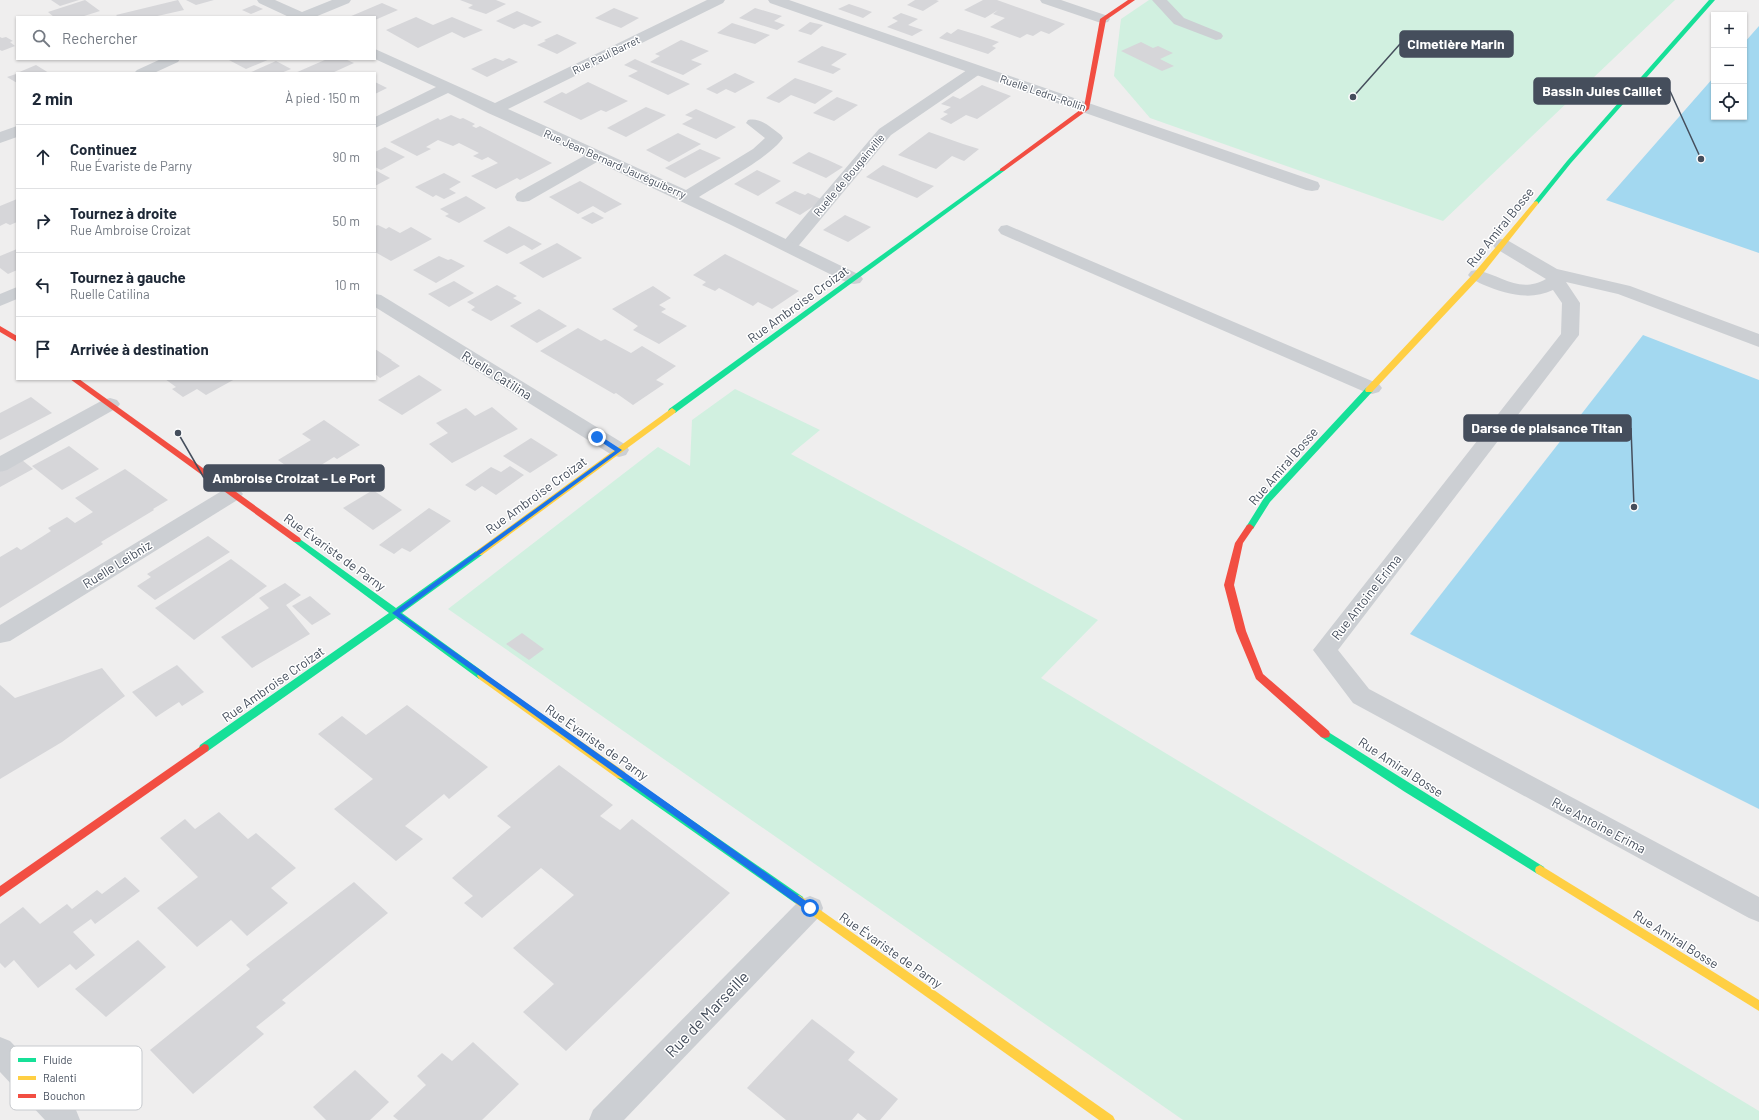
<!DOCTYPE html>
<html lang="fr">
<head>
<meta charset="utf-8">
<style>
  :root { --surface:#fff; --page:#f2f2f3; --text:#1f2937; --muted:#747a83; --line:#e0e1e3 }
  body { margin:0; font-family:Barlow,sans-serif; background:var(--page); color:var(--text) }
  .controls { position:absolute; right:12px; top:12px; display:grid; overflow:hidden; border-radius:0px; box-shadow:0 1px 3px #0004 }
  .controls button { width:36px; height:36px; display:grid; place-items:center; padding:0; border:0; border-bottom:1px solid var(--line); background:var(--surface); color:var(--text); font:20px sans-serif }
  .stop { position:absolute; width:12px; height:12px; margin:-9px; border:3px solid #1a73e8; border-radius:50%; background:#fff }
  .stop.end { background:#1a73e8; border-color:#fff; box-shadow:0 1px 4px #0008 }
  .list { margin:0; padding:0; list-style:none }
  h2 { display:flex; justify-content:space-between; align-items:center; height:52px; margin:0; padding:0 16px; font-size:17px }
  h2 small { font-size:13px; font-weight:400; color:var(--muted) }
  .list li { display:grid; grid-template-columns:26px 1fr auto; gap:12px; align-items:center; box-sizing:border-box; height:64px; padding:0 16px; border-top:1px solid var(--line) }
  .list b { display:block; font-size:15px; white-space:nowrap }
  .list p { margin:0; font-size:13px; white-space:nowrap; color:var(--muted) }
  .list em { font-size:13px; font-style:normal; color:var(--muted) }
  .icon { flex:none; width:22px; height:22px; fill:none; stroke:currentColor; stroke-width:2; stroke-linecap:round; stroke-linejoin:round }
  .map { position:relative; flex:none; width:1759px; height:1120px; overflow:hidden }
  .search { position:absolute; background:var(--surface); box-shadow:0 1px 3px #0004; left:16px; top:16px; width:360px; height:44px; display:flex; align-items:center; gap:10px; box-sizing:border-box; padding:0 14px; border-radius:0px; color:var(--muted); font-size:15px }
  .panel { position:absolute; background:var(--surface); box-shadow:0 1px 3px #0004; left:16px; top:72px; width:360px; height:308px; border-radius:0px }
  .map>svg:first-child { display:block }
  .green { fill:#d1f0e0 }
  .water { fill:#a3d8f0 }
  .building { fill:#d6d6d9 }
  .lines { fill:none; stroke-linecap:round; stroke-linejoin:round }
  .lane { fill:#cccfd3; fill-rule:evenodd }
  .street { fill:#cccfd3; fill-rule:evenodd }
  .fast { fill:#16e098; fill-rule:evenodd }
  .slow { fill:#ffcf43; fill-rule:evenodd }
  .jam { fill:#f24e42; fill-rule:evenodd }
  .route { fill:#1a73e8 }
  .labels { text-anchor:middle; stroke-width:3; stroke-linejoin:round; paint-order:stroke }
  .far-street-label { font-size:11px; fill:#454e5c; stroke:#fff }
  .street-label { font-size:13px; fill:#454e5c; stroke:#fff }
  .near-street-label { font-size:16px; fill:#454e5c; stroke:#fff }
  .key { fill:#fff; stroke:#c7cace; stroke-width:1 }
  .key-label { font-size:11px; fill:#454e5c }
  .leader { fill:none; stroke:#454e5c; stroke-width:1.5 }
  .callout-dot { fill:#454e5c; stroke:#fff; stroke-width:1.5 }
  .callout { fill:#454e5c; stroke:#454e5c; stroke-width:1.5 }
  .callout-label { font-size:14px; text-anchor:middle; font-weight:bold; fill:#fff }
</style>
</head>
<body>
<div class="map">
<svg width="1759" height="1120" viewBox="0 0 1759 1120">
  <rect width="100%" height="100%" fill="#efeeee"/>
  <g class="green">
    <path d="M 1149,0 L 1675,0 L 1443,221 L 1150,118 L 1114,76 L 1121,19 Z"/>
    <path d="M 735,389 L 820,430 L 791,454 L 1098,620 L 1041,678 L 1759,1111 L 1759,1120 L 1183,1120 L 448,609 L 658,447 L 690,466 L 692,420 Z"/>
  </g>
  <g class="water">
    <path d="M 1759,26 L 1759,253 L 1606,200 L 1714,77 L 1714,117 L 1744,117 L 1744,43 Z"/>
    <path d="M 1643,335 L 1759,380 L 1759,809 L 1410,634 Z"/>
  </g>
  <g class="building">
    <path d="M 51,0 L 79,0 L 60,6 Z"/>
    <path d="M 85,0 L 100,11 L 81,17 L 54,17 L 48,12 Z"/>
    <path d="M 178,0 L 184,10 L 153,17 L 118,17 L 116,15 Z"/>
    <path d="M 186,0 L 214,0 L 196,5 Z"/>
    <path d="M 460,0 L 496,0 L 506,4 L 486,14 L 468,8 L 473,5 Z"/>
    <path d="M 915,0 L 936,0 L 939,1 L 923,11 L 907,5 Z"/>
    <path d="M 983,0 L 997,0 L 1065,24 L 1049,34 L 1041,31 L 1033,36 L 1027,34 L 1020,38 L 990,27 L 1005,18 L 993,14 L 998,10 L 985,18 L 964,10 Z"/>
    <path d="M 382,3 L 398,10 L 375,20 L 375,17 L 349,17 Z"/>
    <path d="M 849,4 L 861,8 L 872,12 L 863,18 L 838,9 Z"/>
    <path d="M 254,5 L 263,9 L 251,14 L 242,10 Z"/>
    <path d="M 614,8 L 639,18 L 621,28 L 595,18 Z"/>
    <path d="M 755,8 L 782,16 L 774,21 L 785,25 L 777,30 L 739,18 Z"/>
    <path d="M 517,11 L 542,22 L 532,27 L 524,24 L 514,29 L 496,21 Z"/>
    <path d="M 901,13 L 918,19 L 908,25 L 923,30 L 912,36 L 887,27 L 898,21 L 892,18 Z"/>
    <path d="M 416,17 L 433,25 L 452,17 L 483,30 L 464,38 L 452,32 L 418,48 L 386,30 Z"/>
    <path d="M 810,22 L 823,25 L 811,35 L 798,31 Z"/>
    <path d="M 732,23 L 770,35 L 755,44 L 717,33 Z"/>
    <path d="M 958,29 L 978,35 L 999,42 L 992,46 L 996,48 L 988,54 L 939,38 L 947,32 L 951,34 Z"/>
    <path d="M 557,34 L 577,43 L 557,54 L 537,45 L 546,41 L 544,40 Z"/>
    <path d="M 0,37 L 2,38 L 6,37 L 13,41 L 10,42 L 15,46 L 2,51 L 0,50 Z"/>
    <path d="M 681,40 L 709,51 L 691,60 L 702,64 L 683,75 L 650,62 L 660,56 L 655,54 Z"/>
    <path d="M 1141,42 L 1153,48 L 1158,46 L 1173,53 L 1160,59 L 1174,66 L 1162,71 L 1121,51 Z"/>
    <path d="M 822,46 L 847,54 L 831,65 L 841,69 L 833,74 L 797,62 Z"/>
    <path d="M 495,58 L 503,61 L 509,58 L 518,62 L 487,77 L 471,69 Z"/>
    <path d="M 227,59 L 270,59 L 246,69 Z"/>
    <path d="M 327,59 L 345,59 L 354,63 L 332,73 L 295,73 Z"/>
    <path d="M 635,59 L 648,65 L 690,84 L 668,95 L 628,76 L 638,71 L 624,65 Z"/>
    <path d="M 276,61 L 291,69 L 281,73 L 249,73 Z"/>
    <path d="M 36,65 L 49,73 L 17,73 Z"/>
    <path d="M 17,73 L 17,83 L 7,77 L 16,74 Z"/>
    <path d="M 735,73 L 755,82 L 735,93 L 726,89 L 717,94 L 706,89 Z"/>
    <path d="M 795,78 L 816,85 L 833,91 L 815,104 L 791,95 L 779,103 L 766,98 Z"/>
    <path d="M 375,82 L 387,88 L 375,94 Z"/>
    <path d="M 588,82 L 628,101 L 606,112 L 601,110 L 581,120 L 543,102 L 562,92 L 566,94 Z"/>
    <path d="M 982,85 L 1011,96 L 977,119 L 966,115 L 951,124 L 940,119 L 948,114 L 943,112 L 951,107 L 941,104 L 953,96 L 960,99 Z"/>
    <path d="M 837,97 L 858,105 L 834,121 L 813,113 Z"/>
    <path d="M 646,107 L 666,115 L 626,137 L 607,128 Z"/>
    <path d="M 696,109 L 725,122 L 736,127 L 716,139 L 682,124 L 693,118 L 685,115 Z"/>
    <path d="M 451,115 L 460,119 L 463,118 L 475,124 L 472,126 L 476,128 L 480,126 L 552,163 L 520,180 L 517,178 L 496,189 L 471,176 L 498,163 L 488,157 L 482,160 L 473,156 L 479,153 L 459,143 L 453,146 L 438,140 L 426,147 L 431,149 L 417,156 L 390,142 L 438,118 L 440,120 Z"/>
    <path d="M 929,132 L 963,144 L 979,149 L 964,161 L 952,156 L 936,169 L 898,155 Z"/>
    <path d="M 678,133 L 701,144 L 669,162 L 646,150 Z"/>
    <path d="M 385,147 L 405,157 L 381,170 L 375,167 L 375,152 Z"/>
    <path d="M 700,149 L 721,158 L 685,178 L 665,168 Z"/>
    <path d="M 809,152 L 828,160 L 843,167 L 826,178 L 792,163 Z"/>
    <path d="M 883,165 L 923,182 L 934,186 L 917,198 L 866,177 Z"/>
    <path d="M 375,170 L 390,178 L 375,186 Z"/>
    <path d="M 757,170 L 781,181 L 758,196 L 734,184 Z"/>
    <path d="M 444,173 L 461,182 L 449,189 L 456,193 L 444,199 L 436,195 L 433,197 L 415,187 Z"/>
    <path d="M 580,181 L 622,204 L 605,213 L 593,206 L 578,214 L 549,197 Z"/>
    <path d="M 795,191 L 805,195 L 808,193 L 823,200 L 800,215 L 775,203 Z"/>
    <path d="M 466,196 L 486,208 L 459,223 L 445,216 L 449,214 L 440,209 Z"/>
    <path d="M 17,199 L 17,222 L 10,225 L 6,223 L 0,226 L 0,206 Z"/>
    <path d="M 593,212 L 604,218 L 592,224 L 581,218 Z"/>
    <path d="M 845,215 L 871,227 L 848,242 L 823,230 Z"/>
    <path d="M 378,225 L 386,229 L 389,227 L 400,233 L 411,227 L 432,239 L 391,261 L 375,252 L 375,226 Z"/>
    <path d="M 509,226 L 542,244 L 532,250 L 524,245 L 507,254 L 483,241 Z"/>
    <path d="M 557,243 L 582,258 L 543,278 L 519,263 Z"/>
    <path d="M 17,249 L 17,270 L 8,274 L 0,268 L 0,256 Z"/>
    <path d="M 725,254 L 799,291 L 772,309 L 758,302 L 753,306 L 719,288 L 715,291 L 702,285 L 706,282 L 693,275 Z"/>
    <path d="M 439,256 L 448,260 L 451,259 L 465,266 L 436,283 L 413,270 Z"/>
    <path d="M 454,281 L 474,293 L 449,307 L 428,294 Z"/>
    <path d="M 497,285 L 517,296 L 513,298 L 522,303 L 491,321 L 471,310 L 475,307 L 467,302 Z"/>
    <path d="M 653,286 L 671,298 L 659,305 L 666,309 L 661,312 L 687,326 L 659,344 L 633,330 L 638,326 L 612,309 Z"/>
    <path d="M 539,309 L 567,326 L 537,343 L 510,326 Z"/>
    <path d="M 578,328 L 601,341 L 605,339 L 631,353 L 642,346 L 676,366 L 656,380 L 664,384 L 633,405 L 616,393 L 614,394 L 540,351 Z"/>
    <path d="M 375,349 L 392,360 L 391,360 L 400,366 L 380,378 L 375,374 Z"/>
    <path d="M 419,375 L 442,390 L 402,415 L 378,400 Z"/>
    <path d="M 165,379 L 235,379 L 206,395 L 197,389 L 183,397 L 172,389 L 176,387 Z"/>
    <path d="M 31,397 L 52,413 L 0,440 L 0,413 Z"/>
    <path d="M 492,407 L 518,429 L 452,463 L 429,444 L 448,433 L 436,423 L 466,408 L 475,416 Z"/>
    <path d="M 324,420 L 360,445 L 337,459 L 334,457 L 302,477 L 278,460 L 311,440 L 302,434 Z"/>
    <path d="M 531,438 L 558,455 L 530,473 L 503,456 Z"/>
    <path d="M 69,446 L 99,469 L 62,490 L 32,466 Z"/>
    <path d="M 22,460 L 33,469 L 0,487 L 0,472 Z"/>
    <path d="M 510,466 L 524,475 L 496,495 L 482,486 L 475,491 L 465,485 L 491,467 L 501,472 Z"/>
    <path d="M 125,469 L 168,500 L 153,509 L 154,510 L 101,542 L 103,544 L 0,608 L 0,557 L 17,547 L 21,550 L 51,531 L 48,528 L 67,517 L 75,523 L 93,512 L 75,498 Z"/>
    <path d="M 373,490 L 402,510 L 373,530 L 343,508 Z"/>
    <path d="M 429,508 L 451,521 L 410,552 L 402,548 L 394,554 L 379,545 Z"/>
    <path d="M 208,536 L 230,552 L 155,600 L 137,586 L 151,577 L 147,574 Z"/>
    <path d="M 231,559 L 267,586 L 194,640 L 155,608 Z"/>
    <path d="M 285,583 L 301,595 L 286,605 L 310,634 L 252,668 L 221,637 L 269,608 L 259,598 Z"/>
    <path d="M 310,596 L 331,614 L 312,625 L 292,606 Z"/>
    <path d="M 522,633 L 544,649 L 529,660 L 506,644 Z"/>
    <path d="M 177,665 L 204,692 L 182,706 L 179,702 L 156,717 L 132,692 Z"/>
    <path d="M 102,668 L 125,696 L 62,742 L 0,779 L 0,685 L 15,698 Z"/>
    <path d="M 407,705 L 488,767 L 449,799 L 444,794 L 405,826 L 423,839 L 396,861 L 334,809 L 373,779 L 318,734 L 342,716 L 366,735 Z"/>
    <path d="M 559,765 L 613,805 L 600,816 L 620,830 L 632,819 L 730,893 L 566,1051 L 523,1012 L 554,984 L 513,948 L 574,895 L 541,868 L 482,918 L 464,903 L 473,896 L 452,878 L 511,827 L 497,816 Z"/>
    <path d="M 219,812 L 248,839 L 256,833 L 296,868 L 271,888 L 288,903 L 247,936 L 231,920 L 197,947 L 157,908 L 198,877 L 160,838 L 185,819 L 195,829 Z"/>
    <path d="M 125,877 L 140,891 L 95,924 L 91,919 L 73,932 L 95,955 L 76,970 L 70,964 L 38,988 L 14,960 L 5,968 L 0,963 L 0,924 L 23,907 L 40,924 L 67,904 L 72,909 L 97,890 L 102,894 Z"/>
    <path d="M 354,882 L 388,913 L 282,1000 L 286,1003 L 256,1027 L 264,1034 L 193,1094 L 150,1050 L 250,969 L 246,965 Z"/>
    <path d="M 138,940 L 166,967 L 106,1017 L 75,989 Z"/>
    <path d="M 812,1019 L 855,1052 L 848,1060 L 898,1099 L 880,1120 L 867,1120 L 858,1113 L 852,1120 L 786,1120 L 747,1088 Z"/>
    <path d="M 473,1042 L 519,1084 L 482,1120 L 398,1120 L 393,1116 L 426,1085 L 417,1076 L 442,1053 L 452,1061 Z"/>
    <path d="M 355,1070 L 389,1102 L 370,1120 L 326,1120 L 313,1107 Z"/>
  </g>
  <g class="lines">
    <g class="lane">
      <path d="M 1152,0 L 1167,0 L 1184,18 L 1221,33 L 1223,36 L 1221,39 L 1216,40 L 1174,24 Z"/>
      <path d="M 975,66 L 980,68 L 983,71 L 980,74 L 891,135 L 795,250 L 789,251 L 783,250 L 780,246 L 783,242 L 879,129 L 970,68 Z"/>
      <path d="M 1007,225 L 1379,384 L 1382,388 L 1379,392 L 1372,394 L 1365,392 L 1001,234 L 998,230 L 1001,226 Z"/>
      <path d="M 1501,239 L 1507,240 L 1557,269 L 1630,286 L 1759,334 L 1759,347 L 1618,294 L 1566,282 L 1580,303 L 1579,335 L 1338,650 L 1369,689 L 1759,897 L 1759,922 L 1749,918 L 1353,703 L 1313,650 L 1561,334 L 1562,303 L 1553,290 C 1530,301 1506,294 1484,285 C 1478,282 1472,280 1468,275 L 1471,271 L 1477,270 C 1503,276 1519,294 1546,279 L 1495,248 L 1492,244 L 1495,240 Z"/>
      <path d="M 110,398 L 117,400 L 120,404 L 117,408 L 7,470 L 0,472 L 0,456 L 103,400 Z"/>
      <path d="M 232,487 L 239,489 L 243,494 L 239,499 L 10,641 L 0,643 L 0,625 L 225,489 Z"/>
    </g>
    <g class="street">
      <path d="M 257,0 L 275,0 L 302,12 L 332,0 L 351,0 L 349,3 L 315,17 L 289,17 L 259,3 Z"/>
      <path d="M 707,0 L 725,0 L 723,3 L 508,109 L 686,190 L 753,149 L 765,138 L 746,123 L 748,120 C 761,117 771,128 781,135 L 783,138 C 769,158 721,183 699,197 L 860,275 L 863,279 L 860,283 L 854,284 L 848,283 L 729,224 L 597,162 L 529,201 L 523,202 L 517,201 L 515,197 L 517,193 L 584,156 L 488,113 L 448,93 L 375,128 L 375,117 L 436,87 L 375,59 L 375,49 L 495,103 Z"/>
      <path d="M 768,0 L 789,0 L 1318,182 L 1320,186 L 1318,190 L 1312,191 L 1306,190 L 770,3 Z"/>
      <path d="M 1040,0 L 1061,0 L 1108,16 L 1110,19 L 1108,22 L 1103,23 L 1098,22 L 1042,3 Z"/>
      <path d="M 161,59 L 180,59 L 178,62 L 154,73 L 134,73 L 137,70 Z"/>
      <path d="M 17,126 L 17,137 L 0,143 L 0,132 Z"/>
      <path d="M 17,287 L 17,299 L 0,306 L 0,294 Z"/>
      <path d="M 375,294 L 381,295 L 626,445 L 629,450 L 626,455 L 619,457 L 612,455 L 375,307 Z"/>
      <path d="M 810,896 L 820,900 L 823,908 L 820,916 L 624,1120 L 589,1120 L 593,1110 L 800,900 Z"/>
      <path d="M 0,1037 L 10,1041 L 76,1110 L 80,1120 L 45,1120 L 0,1072 Z"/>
    </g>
    <g class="fast">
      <path d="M 1709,0 L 1715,0 L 1571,163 L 1538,204 L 1534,204 L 1534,202 L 1567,161 Z"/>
      <path d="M 1002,168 L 1004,169 L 1004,171 L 675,413 L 669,413 L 668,411 L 669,409 Z"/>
      <path d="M 1369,387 L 1373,390 L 1372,392 L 1270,502 L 1253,529 L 1247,529 L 1246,527 L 1264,498 L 1366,388 Z"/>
      <path d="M 297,537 L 396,608 L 476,551 L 482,551 L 483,553 L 482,555 L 402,613 L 485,673 L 487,676 L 485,679 L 479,679 L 396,618 L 208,751 L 204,752 L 200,751 L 199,748 L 200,745 L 389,613 L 294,542 L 293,540 Z"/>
      <path d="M 1325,730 L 1544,867 L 1545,870 L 1544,873 L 1540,875 L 1536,873 L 1405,792 L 1321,737 L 1320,734 L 1321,731 Z"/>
      <path d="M 621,771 L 803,897 L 804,900 L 803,903 L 799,905 L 795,903 L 617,778 L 616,775 L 617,772 Z"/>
    </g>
    <g class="slow">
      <path d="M 1536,201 L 1538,202 L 1538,204 L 1480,277 L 1372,392 L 1366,392 L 1365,390 L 1366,388 L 1474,273 L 1534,202 Z"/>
      <path d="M 672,408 L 676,411 L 675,413 L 482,555 L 476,555 L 475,553 L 476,551 Z"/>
      <path d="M 482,672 L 625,772 L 626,775 L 625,778 L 621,779 L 617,778 L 479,679 L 477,676 L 479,673 Z"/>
      <path d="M 1540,865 L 1759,1000 L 1759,1011 L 1536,873 L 1535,870 L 1536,867 Z"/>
      <path d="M 799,895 L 1113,1116 L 1115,1120 L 1099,1120 L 795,903 L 794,900 L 795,897 Z"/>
    </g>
    <g class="jam">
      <path d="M 1128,0 L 1135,0 L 1106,20 L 1089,109 L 1004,171 L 1000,171 L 1000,169 L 1084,107 L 1100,19 Z"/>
      <path d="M 0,326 L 17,336 L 17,342 L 0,332 Z"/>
      <path d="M 70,379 L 79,379 L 300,538 L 301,540 L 300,542 L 294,542 Z"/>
      <path d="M 1250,524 L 1254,527 L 1243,543 L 1234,585 L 1246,631 L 1263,674 L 1329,731 L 1330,734 L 1329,737 L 1325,738 L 1321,737 L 1256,679 L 1236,631 L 1224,585 L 1235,543 L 1247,525 Z"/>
      <path d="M 204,744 L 208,745 L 209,748 L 208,751 L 0,897 L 0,886 Z"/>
    </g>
  </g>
  <path class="route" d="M 595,435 L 599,435 L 622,450 L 400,613 L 813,906 L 813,911 L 807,911 L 392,613 L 615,451 L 595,438 Z"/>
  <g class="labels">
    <g class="far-street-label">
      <text transform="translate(606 55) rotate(-26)" y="4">Rue Paul Barret</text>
      <text transform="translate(1043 93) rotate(19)" y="4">Ruelle Ledru-Rollin</text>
      <text transform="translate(615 164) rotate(24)" y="4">Rue Jean Bernard Jauréguiberry</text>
      <text transform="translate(849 175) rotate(-50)" y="4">Ruelle de Bougainville</text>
    </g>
    <g class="street-label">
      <text transform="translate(1500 227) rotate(-51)" y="5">Rue Amiral Bosse</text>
      <text transform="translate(798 304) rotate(-36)" y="5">Rue Ambroise Croizat</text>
      <text transform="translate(497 375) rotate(32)" y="5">Ruelle Catilina</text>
      <text transform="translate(1283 466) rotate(-49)" y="5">Rue Amiral Bosse</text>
      <text transform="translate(536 495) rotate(-36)" y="5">Rue Ambroise Croizat</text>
      <text transform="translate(335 552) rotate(36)" y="5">Rue Évariste de Parny</text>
      <text transform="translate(117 564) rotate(-32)" y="5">Ruelle Leibniz</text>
      <text transform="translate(1366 597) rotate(-52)" y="5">Rue Antoine Erima</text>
      <text transform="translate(273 684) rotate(-35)" y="5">Rue Ambroise Croizat</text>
      <text transform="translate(597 742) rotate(35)" y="5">Rue Évariste de Parny</text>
      <text transform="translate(1401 767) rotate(33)" y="5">Rue Amiral Bosse</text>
      <text transform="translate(1599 825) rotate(28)" y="5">Rue Antoine Erima</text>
      <text transform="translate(1676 939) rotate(32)" y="5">Rue Amiral Bosse</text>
      <text transform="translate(891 950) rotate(35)" y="5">Rue Évariste de Parny</text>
    </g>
    <g class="near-street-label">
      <text transform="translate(707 1014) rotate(-46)" y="6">Rue de Marseille</text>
    </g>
  </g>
  <rect x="10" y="1046" width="132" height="64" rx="6" class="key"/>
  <rect x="18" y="1058" width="18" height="4" fill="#16e098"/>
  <rect x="18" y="1076" width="18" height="4" fill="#ffcf43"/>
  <rect x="18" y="1094" width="18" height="4" fill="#f24e42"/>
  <g class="key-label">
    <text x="43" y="1064">Fluide</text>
    <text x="43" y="1082">Ralenti</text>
    <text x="43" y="1100">Bouchon</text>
  </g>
  <path class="leader" d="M1353 97L1400 44M1701 159L1670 91M1634 507L1631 428M178 433L204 478"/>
  <g class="callout-dot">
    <circle cx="1353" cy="97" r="4"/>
    <circle cx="1701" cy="159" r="4"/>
    <circle cx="1634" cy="507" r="4"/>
    <circle cx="178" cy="433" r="4"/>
  </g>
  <g class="callout">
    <rect x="1400" y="31" width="113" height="26" rx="4"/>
    <rect x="1534" y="78" width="136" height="26" rx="4"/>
    <rect x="1464" y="415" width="167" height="26" rx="4"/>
    <rect x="204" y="465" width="180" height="26" rx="4"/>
  </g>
  <g class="callout-label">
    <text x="1456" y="49">Cimetière Marin</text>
    <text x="1602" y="96">Bassin Jules Caillet</text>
    <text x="1547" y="433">Darse de plaisance Titan</text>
    <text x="294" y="483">Ambroise Croizat - Le Port</text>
  </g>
</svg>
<div class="controls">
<button>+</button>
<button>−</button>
<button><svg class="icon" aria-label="locate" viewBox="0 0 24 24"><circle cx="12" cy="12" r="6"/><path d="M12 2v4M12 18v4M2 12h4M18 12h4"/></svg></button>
</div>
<div class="stop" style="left:810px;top:908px"></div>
<div class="stop end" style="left:597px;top:437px"></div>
<div class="search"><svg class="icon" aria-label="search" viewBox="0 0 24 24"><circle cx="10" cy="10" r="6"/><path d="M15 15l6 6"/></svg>Rechercher</div>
<section class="panel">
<h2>2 min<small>À pied · 150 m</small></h2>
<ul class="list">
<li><svg class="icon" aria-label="ahead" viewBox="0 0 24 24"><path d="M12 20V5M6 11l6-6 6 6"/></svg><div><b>Continuez</b><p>Rue Évariste de Parny</p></div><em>90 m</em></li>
<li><svg class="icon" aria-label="right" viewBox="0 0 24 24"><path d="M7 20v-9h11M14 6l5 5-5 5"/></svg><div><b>Tournez à droite</b><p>Rue Ambroise Croizat</p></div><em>50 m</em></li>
<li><svg class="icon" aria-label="left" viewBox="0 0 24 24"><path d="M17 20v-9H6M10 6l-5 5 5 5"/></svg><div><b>Tournez à gauche</b><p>Ruelle Catilina</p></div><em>10 m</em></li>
<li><svg class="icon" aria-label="arrive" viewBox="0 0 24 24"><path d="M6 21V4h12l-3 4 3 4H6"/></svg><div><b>Arrivée à destination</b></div></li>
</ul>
</section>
</div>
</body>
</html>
